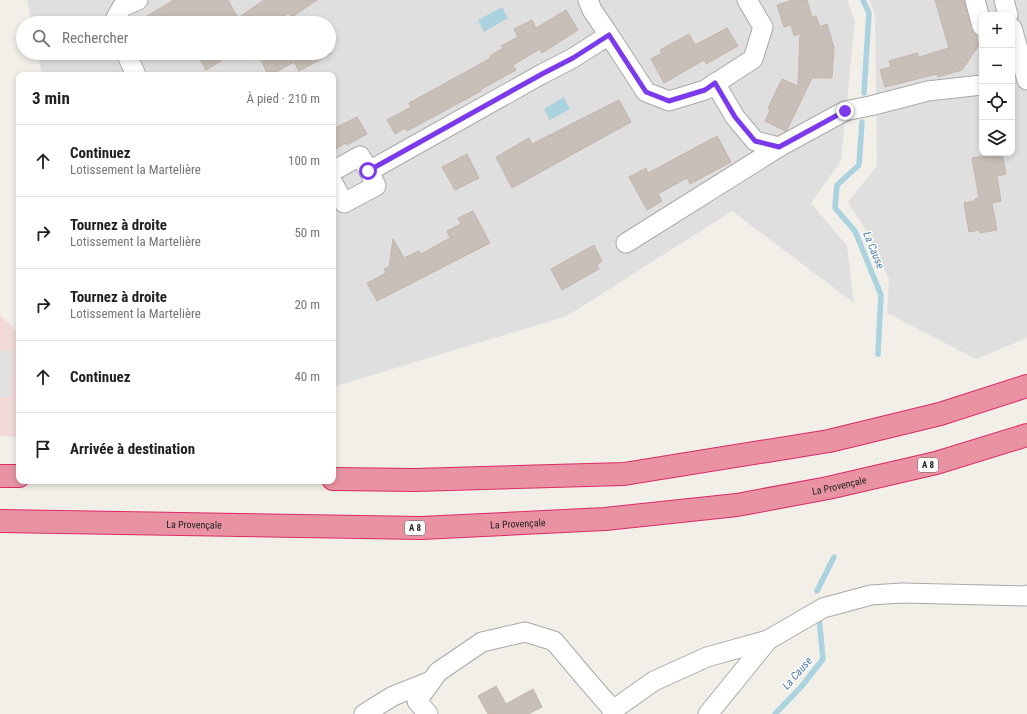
<!DOCTYPE html>
<html lang="fr">
<head>
<meta charset="utf-8">
<style>
  :root { --surface:#fff; --page:#f2f2f2; --text:#202124; --muted:#757577; --line:#e0e0e0 }
  body { margin:0; font-family:"Roboto Condensed",sans-serif; background:var(--page); color:var(--text) }
  .controls { position:absolute; right:12px; top:12px; display:grid; overflow:hidden; border-radius:8px; box-shadow:0 2px 6px #0003 }
  .controls button { width:36px; height:36px; display:grid; place-items:center; padding:0; border:0; border-bottom:1px solid var(--line); background:var(--surface); color:var(--text); font:20px sans-serif }
  .stop { position:absolute; width:12px; height:12px; margin:-9px; border:3px solid #7c3aed; border-radius:50%; background:#fff }
  .stop.end { background:#7c3aed; border-color:#fff; box-shadow:0 1px 4px #0008 }
  .list { margin:0; padding:0; list-style:none }
  h2 { display:flex; justify-content:space-between; align-items:center; height:52px; margin:0; padding:0 16px; font-size:17px }
  h2 small { font-size:13px; font-weight:400; color:var(--muted) }
  .list li { display:grid; grid-template-columns:26px 1fr auto; gap:12px; align-items:center; box-sizing:border-box; height:72px; padding:0 16px; border-top:1px solid var(--line) }
  .list b { display:block; font-size:15px; white-space:nowrap }
  .list p { margin:0; font-size:13px; white-space:nowrap; color:var(--muted) }
  .list em { font-size:13px; font-style:normal; color:var(--muted) }
  .icon { flex:none; width:22px; height:22px; fill:none; stroke:currentColor; stroke-width:2; stroke-linecap:round; stroke-linejoin:round }
  .map { position:relative; flex:none; width:1027px; height:714px; overflow:hidden }
  .search { position:absolute; background:var(--surface); box-shadow:0 2px 6px #0003; left:16px; top:16px; width:320px; height:44px; display:flex; align-items:center; gap:10px; box-sizing:border-box; padding:0 14px; border-radius:22px; color:var(--muted); font-size:15px }
  .panel { position:absolute; background:var(--surface); box-shadow:0 2px 6px #0003; left:16px; top:72px; width:320px; height:412px; border-radius:8px }
  .map>svg:first-child { display:block }
  .residential { fill:#e0dfdf; fill-rule:evenodd }
  .commercial { fill:#f2dad9 }
  .parking { fill:#e2e2e2 }
  .water { fill:#aad3df }
  .lines { fill:none; stroke-linecap:round; stroke-linejoin:round }
  .stream { stroke:#aad3df; stroke-width:5.5 }
  .building { fill:#c7bfb8; stroke:#c4b6ab }
  .minor-casing { stroke:#a9a9a9; stroke-width:21 }
  .highway-casing { stroke:#dc2a67; stroke-width:24 }
  .minor { stroke:#fff; stroke-width:19 }
  .highway { stroke:#e892a2; stroke-width:22 }
  .route { stroke:#7c3aed; stroke-width:5 }
  .labels { text-anchor:middle; stroke-width:3; stroke-linejoin:round; paint-order:stroke }
  .shield { fill:#fff; stroke:#646464; stroke-width:1 }
  .shield-label { font-size:9px; font-weight:bold; fill:#222 }
  .street-label { font-size:10px; fill:#222; stroke:#fff }
  .water-label { font-size:11px; font-style:italic; fill:#4a7aab; stroke:#fff }
</style>
</head>
<body>
<div class="map">
<svg width="1027" height="714" viewBox="0 0 1027 714">
  <rect width="100%" height="100%" fill="#f2efe9"/>
  <g class="residential">
    <path d="M 27,0 L 847,0 L 855,21 L 841,161 L 811,203 L 847,246 L 854,303 L 732,211 L 567,316 L 333,387 L 333,75 L 42,75 L 38,53 L 329,53 L 329,23 L 32,23 Z"/>
    <path d="M 869,0 L 1027,0 L 1027,338 L 976,359 L 887,313 L 889,279 L 864,227 L 848,202 L 877,166 L 875,15 ZM 982,15 L 1012,15 L 1012,153 L 982,153 Z"/>
  </g>
  <path class="commercial" d="M 0,315 L 19,334 L 19,437 L 0,436 Z"/>
  <path class="parking" d="M 0,351 L 13,351 L 11,397 L 0,397 Z"/>
  <g class="water">
    <path d="M 502,7 L 508,18 L 484,32 L 478,20 Z"/>
    <path d="M 564,97 L 570,109 L 550,120 L 544,109 Z"/>
  </g>
  <g class="lines">
    <g class="stream">
      <path d="M 863,0 L 869,13 L 864,93"/>
      <path d="M 862,122 L 859,165 L 837,185 L 835,208 L 855,231 L 881,295 L 878,354"/>
      <path d="M 817,591 L 834,557"/>
      <path d="M 775,714 L 801,687 L 823,659 L 819,617"/>
    </g>
  </g>
  <g class="building">
    <path d="M 174,0 L 228,0 L 238,18 L 264,0 L 317,0 L 292,17 L 289,13 L 272,23 L 135,23 Z"/>
    <path d="M 793,0 L 807,0 L 812,17 L 816,16 L 820,27 L 827,24 L 834,48 L 832,78 L 812,78 L 787,130 L 785,131 L 765,121 L 770,110 L 768,108 L 782,79 L 798,86 L 800,33 L 794,36 L 791,25 L 784,27 L 777,5 Z"/>
    <path d="M 935,0 L 964,0 L 971,29 L 974,33 L 976,35 L 979,45 L 962,70 L 938,77 L 937,74 L 885,87 L 880,70 L 891,67 L 889,61 L 917,53 L 919,57 L 949,48 Z"/>
    <path d="M 566,10 L 578,30 L 542,53 L 540,49 L 513,65 L 516,70 L 480,90 L 481,91 L 407,131 L 405,128 L 395,134 L 387,120 L 411,107 L 409,103 L 491,58 L 490,56 L 503,48 L 501,46 L 518,37 L 514,29 L 532,20 L 536,28 Z"/>
    <path d="M 727,28 L 738,46 L 706,64 L 704,60 L 664,83 L 651,59 L 662,53 L 660,50 L 689,34 L 695,45 Z"/>
    <path d="M 196,53 L 234,53 L 206,70 Z"/>
    <path d="M 270,53 L 332,53 L 299,71 L 294,62 L 271,75 L 268,75 L 260,58 Z"/>
    <path d="M 619,100 L 631,122 L 512,188 L 496,157 L 529,138 L 532,144 Z"/>
    <path d="M 357,117 L 367,134 L 347,145 L 346,143 L 333,150 L 333,129 Z"/>
    <path d="M 717,136 L 731,162 L 690,184 L 687,178 L 658,194 L 662,201 L 647,210 L 629,177 L 646,168 L 648,173 Z"/>
    <path d="M 1002,153 L 1006,174 L 997,176 L 1001,201 L 992,203 L 997,230 L 980,233 L 979,230 L 969,232 L 964,203 L 975,201 L 975,199 L 979,198 L 972,158 Z"/>
    <path d="M 467,154 L 479,178 L 455,190 L 442,167 Z"/>
    <path d="M 473,211 L 490,243 L 377,301 L 367,283 L 386,273 L 384,269 L 389,267 L 393,239 L 404,258 L 419,251 L 421,254 L 450,238 L 447,231 L 461,224 L 458,218 Z"/>
    <path d="M 594,245 L 602,261 L 597,265 L 599,269 L 562,290 L 551,269 Z"/>
    <path d="M 496,686 L 506,704 L 533,689 L 542,707 L 528,714 L 488,714 L 478,696 Z"/>
  </g>
  <g class="lines">
    <g class="minor-casing">
      <g id="minor">
        <path d="M 975,0 L 982,26"/>
        <path d="M 1004,0 L 1008,15"/>
        <path d="M 117,23 L 116,18 L 122,7 L 138,0"/>
        <path d="M 1012,28 L 1027,80"/>
        <path d="M 609,35 L 646,92 L 669,101 L 705,90 L 753,59 L 763,27 L 747,0"/>
        <path d="M 126,53 L 136,75"/>
        <path d="M 715,83 L 735,117 L 755,141 L 779,147"/>
        <path d="M 333,171 L 360,156 L 369,171 L 376,186 L 344,203 L 333,183"/>
        <path d="M 369,171 L 542,74 L 573,58 L 609,35 L 592,10 L 588,0"/>
        <path d="M 626,243 L 779,147 L 845,111 L 870,106 L 928,91 L 982,85"/>
        <path d="M 364,714 L 393,696 L 431,681"/>
        <path d="M 428,714 L 417,701 L 438,672 L 482,642 L 525,632 L 554,641 L 586,679 L 613,710"/>
        <path d="M 612,714 L 613,710 L 654,681 L 707,657 L 768,640"/>
        <path d="M 708,714 L 768,640 L 823,608 L 871,595 L 902,593 L 1026,596 L 1027,595"/>
      </g>
    </g>
    <g class="highway-casing">
      <g id="highway">
        <path d="M 0,476 L 19,476"/>
        <path d="M 333,479 L 415,480 L 624,474 L 829,441 L 940,414 L 1027,386"/>
        <path id="s1" d="M 0,521 L 421,528 L 605,519 L 737,505 L 828,488 L 936,463 L 1027,435"/>
      </g>
    </g>
    <use href="#minor" class="minor"/>
    <use href="#highway" class="highway"/>
  </g>
  <g class="lines">
    <path class="route" d="M 368,171 L 542,74 L 573,58 L 609,35 L 646,92 L 669,101 L 705,90 L 715,83 L 735,117 L 755,141 L 779,147 L 845,111"/>
  </g>
  <g class="labels">
    <g class="shield">
      <rect x="918" y="458" width="20" height="14" rx="3"/>
      <rect x="405" y="521" width="20" height="14" rx="3"/>
    </g>
    <g class="shield-label">
      <text x="928" y="468">A 8</text>
      <text x="415" y="531">A 8</text>
    </g>
    <g class="street-label">
      <text dy="4" stroke="none"><textPath href="#s1" startOffset="842">La Provençale</textPath></text>
      <text dy="4" stroke="none"><textPath href="#s1" startOffset="518">La Provençale</textPath></text>
      <text dy="4" stroke="none"><textPath href="#s1" startOffset="194">La Provençale</textPath></text>
    </g>
    <g class="water-label">
      <text transform="translate(874 250) rotate(68)" y="4">La Cause</text>
      <text transform="translate(797 673) rotate(-49)" y="4">La Cause</text>
    </g>
  </g>
</svg>
<div class="controls">
<button>+</button>
<button>−</button>
<button><svg class="icon" aria-label="locate" viewBox="0 0 24 24"><circle cx="12" cy="12" r="6"/><path d="M12 2v4M12 18v4M2 12h4M18 12h4"/></svg></button>
<button><svg class="icon" aria-label="layers" viewBox="0 0 24 24"><path d="M12 4l9 5-9 5-9-5zM3 14l9 5 9-5"/></svg></button>
</div>
<div class="stop" style="left:368px;top:171px"></div>
<div class="stop end" style="left:845px;top:111px"></div>
<div class="search"><svg class="icon" aria-label="search" viewBox="0 0 24 24"><circle cx="10" cy="10" r="6"/><path d="M15 15l6 6"/></svg>Rechercher</div>
<section class="panel">
<h2>3 min<small>À pied · 210 m</small></h2>
<ul class="list">
<li><svg class="icon" aria-label="ahead" viewBox="0 0 24 24"><path d="M12 20V5M6 11l6-6 6 6"/></svg><div><b>Continuez</b><p>Lotissement la Martelière</p></div><em>100 m</em></li>
<li><svg class="icon" aria-label="right" viewBox="0 0 24 24"><path d="M7 20v-9h11M14 6l5 5-5 5"/></svg><div><b>Tournez à droite</b><p>Lotissement la Martelière</p></div><em>50 m</em></li>
<li><svg class="icon" aria-label="right" viewBox="0 0 24 24"><path d="M7 20v-9h11M14 6l5 5-5 5"/></svg><div><b>Tournez à droite</b><p>Lotissement la Martelière</p></div><em>20 m</em></li>
<li><svg class="icon" aria-label="ahead" viewBox="0 0 24 24"><path d="M12 20V5M6 11l6-6 6 6"/></svg><div><b>Continuez</b></div><em>40 m</em></li>
<li><svg class="icon" aria-label="arrive" viewBox="0 0 24 24"><path d="M6 21V4h12l-3 4 3 4H6"/></svg><div><b>Arrivée à destination</b></div></li>
</ul>
</section>
</div>
</body>
</html>
